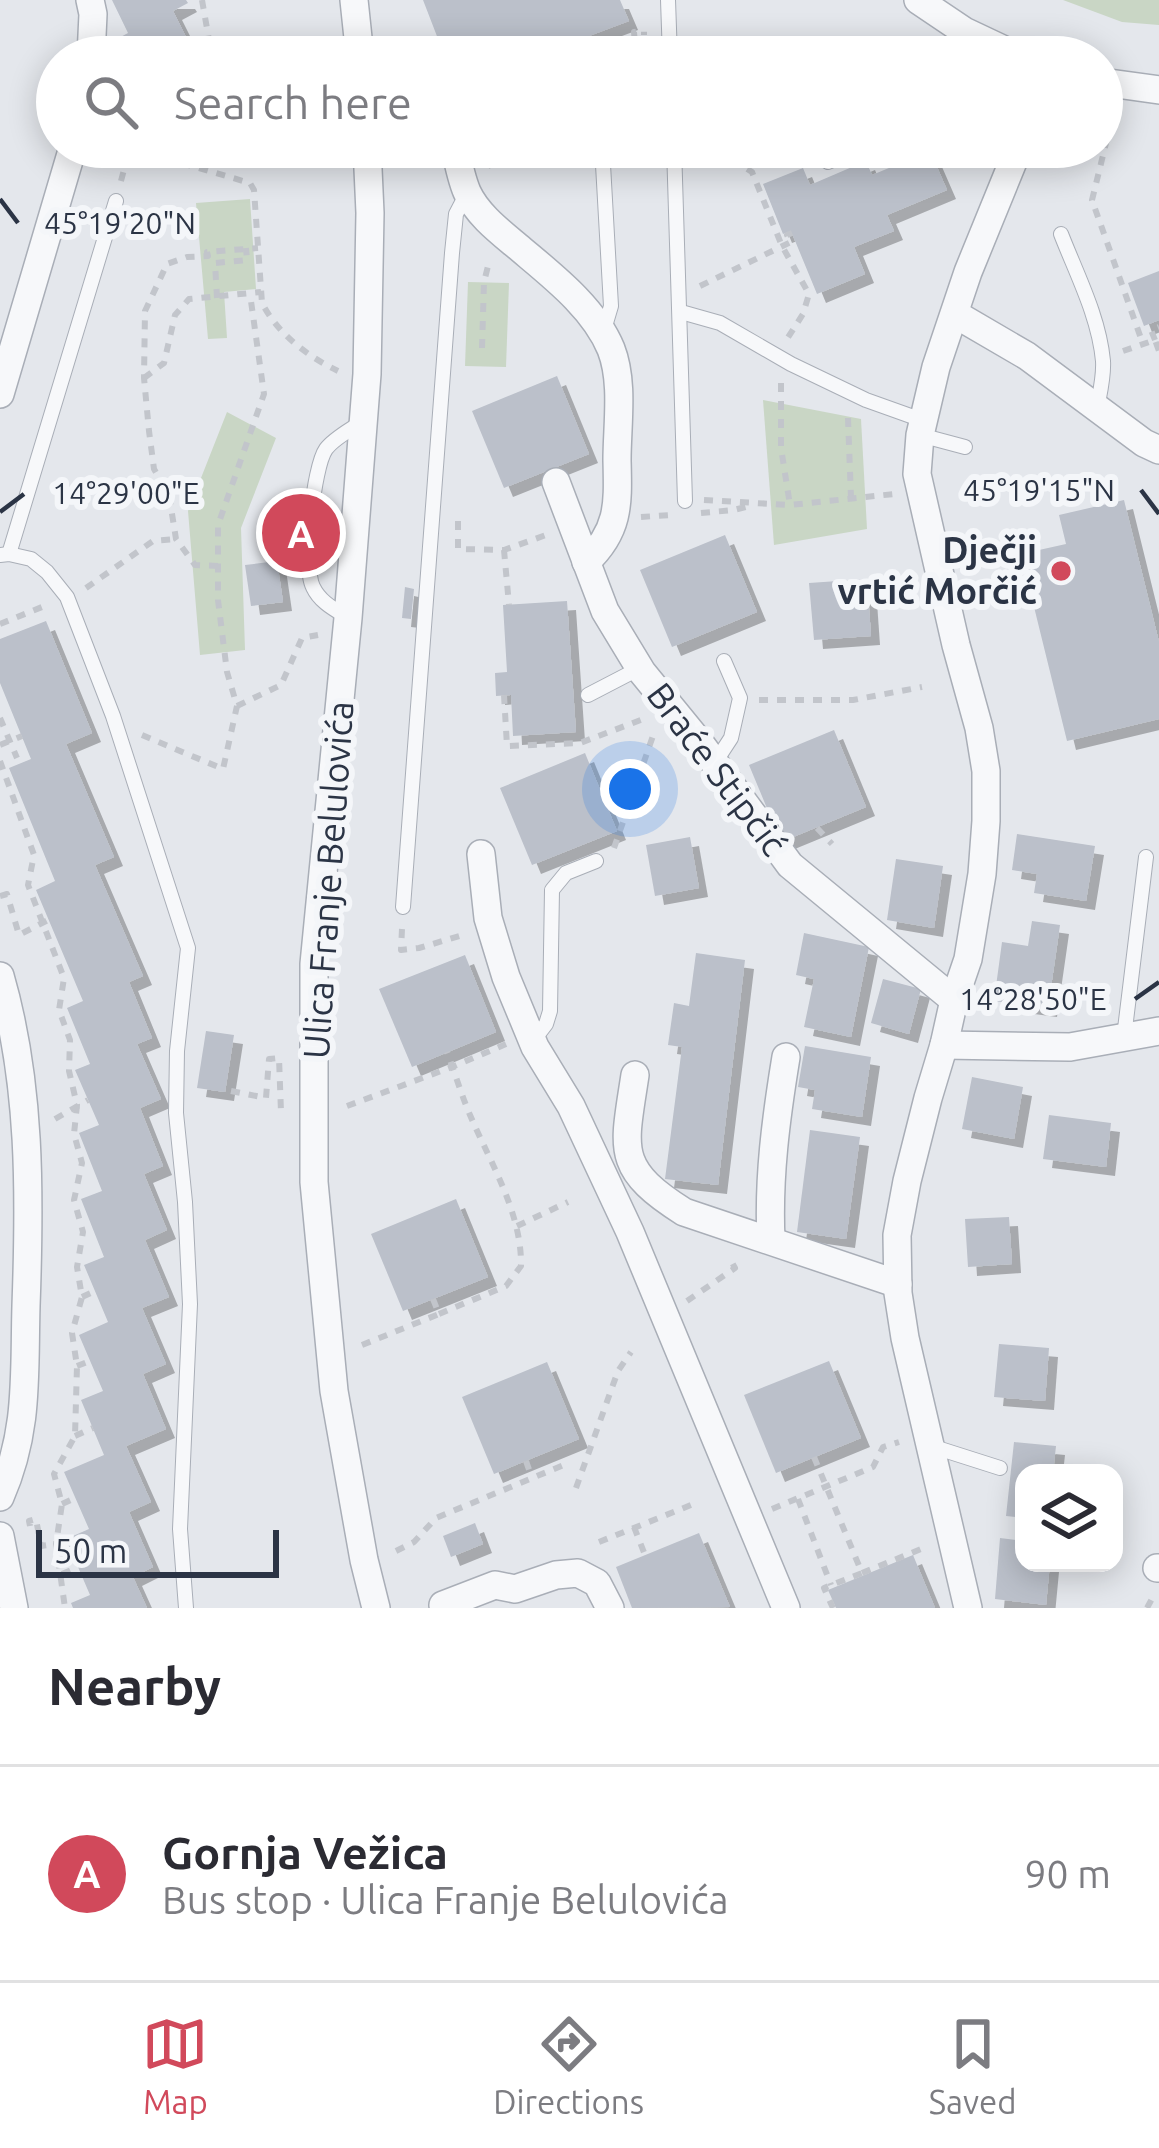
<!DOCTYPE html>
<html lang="en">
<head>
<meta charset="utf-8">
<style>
  :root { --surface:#fff; --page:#f7f7f7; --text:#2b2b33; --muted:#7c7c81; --line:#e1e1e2; --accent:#d1495b }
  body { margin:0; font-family:Ubuntu,sans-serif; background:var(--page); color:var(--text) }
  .controls { position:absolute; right:36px; bottom:36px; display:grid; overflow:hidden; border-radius:24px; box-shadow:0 6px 30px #0003 }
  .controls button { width:108px; height:108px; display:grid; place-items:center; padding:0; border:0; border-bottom:3px solid var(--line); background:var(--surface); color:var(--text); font:60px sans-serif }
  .scale { position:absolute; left:36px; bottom:30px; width:243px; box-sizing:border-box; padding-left:12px; border:6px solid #2b3445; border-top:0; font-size:33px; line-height:42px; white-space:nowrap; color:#2b3445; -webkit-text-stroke:9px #f4f6f9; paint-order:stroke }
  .you { position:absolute; left:630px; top:789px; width:42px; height:42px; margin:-30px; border:9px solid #fff; border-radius:50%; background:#1a73e8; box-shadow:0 0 0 18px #1a73e833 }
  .badge { display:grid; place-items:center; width:78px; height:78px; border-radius:50%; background:var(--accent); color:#fff; font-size:39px; font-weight:700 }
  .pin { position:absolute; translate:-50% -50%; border:6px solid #fff; box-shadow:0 3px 12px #0006 }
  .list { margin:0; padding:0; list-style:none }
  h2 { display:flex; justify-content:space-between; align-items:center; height:156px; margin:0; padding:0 48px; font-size:51px }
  h2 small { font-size:39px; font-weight:400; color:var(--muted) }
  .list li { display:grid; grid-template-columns:78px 1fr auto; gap:36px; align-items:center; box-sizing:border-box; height:216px; padding:0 48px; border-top:3px solid var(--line) }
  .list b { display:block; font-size:45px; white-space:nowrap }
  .list p { margin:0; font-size:39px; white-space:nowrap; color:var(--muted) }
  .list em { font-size:39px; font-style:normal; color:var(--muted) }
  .icon { flex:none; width:66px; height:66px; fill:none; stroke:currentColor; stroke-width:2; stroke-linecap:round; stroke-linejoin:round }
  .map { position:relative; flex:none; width:1159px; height:1608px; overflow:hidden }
  .search { position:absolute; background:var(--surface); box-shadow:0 6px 30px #0003; left:36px; right:36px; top:36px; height:132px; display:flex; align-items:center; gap:30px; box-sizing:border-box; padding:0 42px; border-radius:66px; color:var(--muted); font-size:45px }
  .sheet { height:372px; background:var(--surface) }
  nav { display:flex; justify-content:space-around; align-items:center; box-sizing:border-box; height:168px; border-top:3px solid var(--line); background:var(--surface); font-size:33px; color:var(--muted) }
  nav a { display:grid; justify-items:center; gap:6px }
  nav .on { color:var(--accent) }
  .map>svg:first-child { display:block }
  .green { fill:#c9d6c5 }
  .building { fill:#bbc0ca; filter:url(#shadow) }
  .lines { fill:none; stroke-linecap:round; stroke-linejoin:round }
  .service-casing { stroke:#a9aeb7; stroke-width:16 }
  .minor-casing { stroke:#a9aeb7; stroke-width:30 }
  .path { stroke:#c2c5cb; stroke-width:6; stroke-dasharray:9 9; stroke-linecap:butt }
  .service { stroke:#f7f8fa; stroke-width:14 }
  .minor { stroke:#f7f8fa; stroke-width:27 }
  .path-bridge { stroke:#c2c5cb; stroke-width:6; stroke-dasharray:9 9; stroke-linecap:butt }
  .ticks { fill:none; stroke:#2b3445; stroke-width:4.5 }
  .poi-dot { fill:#d1495b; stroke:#f4f6f9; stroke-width:4.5 }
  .labels { text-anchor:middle; stroke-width:12; stroke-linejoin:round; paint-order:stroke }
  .poi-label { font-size:36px; font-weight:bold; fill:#2b3445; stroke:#f4f6f9; text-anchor:end }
  .street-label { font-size:36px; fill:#2b3445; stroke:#f4f6f9 }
  .ticks-label { font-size:30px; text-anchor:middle; fill:#2b3445; stroke:#f4f6f9; stroke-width:12; stroke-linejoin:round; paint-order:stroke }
</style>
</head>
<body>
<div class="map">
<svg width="1159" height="1608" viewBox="0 0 1159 1608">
  <defs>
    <filter id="shadow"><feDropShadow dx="9" dy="9" stdDeviation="0" flood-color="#0004"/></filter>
  </defs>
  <rect width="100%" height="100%" fill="#e4e7ec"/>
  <g class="green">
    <path d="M 1063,0 L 1159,0 L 1159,25 L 1122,22 Z"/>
    <path d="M 250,199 L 256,289 L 224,292 L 227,338 L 208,339 L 196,203 Z"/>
    <path d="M 468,282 L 509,283 L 506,367 L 465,366 Z"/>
    <path d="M 763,400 L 861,419 L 867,529 L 774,545 Z"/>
    <path d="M 227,412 L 276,438 L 241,528 L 245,650 L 200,655 L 188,511 Z"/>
  </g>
  <g class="building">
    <path d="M 112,0 L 186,0 L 188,3 L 173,11 L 196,57 L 123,57 L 115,40 L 128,33 Z"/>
    <path d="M 423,0 L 620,0 L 629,21 L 565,45 L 569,57 L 445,57 Z"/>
    <rect x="759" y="48" width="46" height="9"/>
    <path d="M 930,151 L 947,190 L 887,215 L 894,231 L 854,247 L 865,274 L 817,294 L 791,231 L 783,234 L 763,184 L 803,168 L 810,185 L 866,161 L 872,175 Z"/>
    <path d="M 1159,271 L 1159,320 L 1144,326 L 1128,283 Z"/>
    <path d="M 557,376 L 589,454 L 504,488 L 472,411 Z"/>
    <path d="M 1124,500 L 1159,642 L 1159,719 L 1067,741 L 1021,554 L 1066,544 L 1059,515 Z"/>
    <path d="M 725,535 L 757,612 L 672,647 L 640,570 Z"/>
    <path d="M 277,561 L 283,602 L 251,606 L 245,565 Z"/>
    <path d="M 867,579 L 871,636 L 814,640 L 809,583 Z"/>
    <path d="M 405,587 L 414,589 L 411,619 L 402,618 Z"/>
    <path d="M 567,601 L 576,732 L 513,736 L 511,695 L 496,696 L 495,673 L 507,672 L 503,605 Z"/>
    <path d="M 46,621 L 92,733 L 66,744 L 114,857 L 95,865 L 143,976 L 129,982 L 152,1038 L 137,1044 L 161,1099 L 140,1108 L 163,1166 L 144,1174 L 167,1230 L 145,1240 L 169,1297 L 142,1308 L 166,1364 L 143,1374 L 166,1429 L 126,1446 L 151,1502 L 129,1512 L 153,1567 L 133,1577 L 147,1608 L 73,1608 L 71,1603 L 90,1595 L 66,1539 L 89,1529 L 64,1472 L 104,1455 L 81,1400 L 103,1391 L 79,1335 L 108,1322 L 84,1265 L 104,1257 L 81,1199 L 102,1191 L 79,1133 L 99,1125 L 75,1070 L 90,1064 L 67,1008 L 83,1001 L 36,890 L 55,881 L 9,768 L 31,759 L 0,683 L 0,639 Z"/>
    <path d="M 834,730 L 866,807 L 781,842 L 749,765 Z"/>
    <path d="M 585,753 L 617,831 L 532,865 L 500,788 Z"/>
    <path d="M 1017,834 L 1095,846 L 1086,901 L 1034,893 L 1037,874 L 1012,870 Z"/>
    <path d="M 690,837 L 699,888 L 655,896 L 646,845 Z"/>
    <path d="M 896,859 L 943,866 L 934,928 L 887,920 Z"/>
    <path d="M 1032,921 L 1060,925 L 1048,1008 L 994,1001 L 1002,942 L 1028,946 Z"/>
    <path d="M 804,933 L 869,947 L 851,1037 L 804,1027 L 814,979 L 796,975 Z"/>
    <path d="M 696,953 L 745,960 L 718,1185 L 665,1179 L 682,1047 L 668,1045 L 674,1003 L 689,1006 Z"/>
    <path d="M 465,955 L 496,1032 L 412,1067 L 379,989 Z"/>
    <path d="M 883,979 L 921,989 L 909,1034 L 871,1023 Z"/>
    <path d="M 206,1031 L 234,1035 L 225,1092 L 197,1088 Z"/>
    <path d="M 805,1046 L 871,1057 L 862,1117 L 812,1109 L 815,1090 L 798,1087 Z"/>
    <path d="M 972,1077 L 1023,1087 L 1014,1139 L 962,1129 Z"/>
    <path d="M 1049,1115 L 1111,1123 L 1106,1167 L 1043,1159 Z"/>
    <path d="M 810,1130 L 860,1137 L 846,1239 L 797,1232 Z"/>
    <path d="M 456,1199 L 488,1277 L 403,1311 L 371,1234 Z"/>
    <path d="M 1009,1217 L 1012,1264 L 968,1267 L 965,1219 Z"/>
    <path d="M 999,1344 L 1049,1348 L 1045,1401 L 994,1397 Z"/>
    <path d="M 829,1361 L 861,1438 L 776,1473 L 744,1395 Z"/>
    <path d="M 547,1362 L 579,1439 L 494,1474 L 462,1397 Z"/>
    <path d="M 1014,1442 L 1056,1446 L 1053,1473 L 1024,1473 L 1024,1518 L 1006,1516 Z"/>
    <path d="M 475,1523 L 483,1544 L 451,1557 L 443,1536 Z"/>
    <path d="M 699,1533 L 730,1607 L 632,1608 L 616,1567 Z"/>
    <path d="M 1000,1538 L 1024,1541 L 1024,1563 L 1050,1563 L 1046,1605 L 995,1599 Z"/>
    <path d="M 913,1555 L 935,1608 L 836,1608 L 828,1590 Z"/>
  </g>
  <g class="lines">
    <g class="service-casing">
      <g id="service">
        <path d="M 668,0 L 670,57"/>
        <path d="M 602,147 L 611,306 L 603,333"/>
        <path d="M 674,147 L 685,501"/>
        <path d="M 828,162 L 862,147"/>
        <path d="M 1061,234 C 1077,275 1099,317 1103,361 C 1104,377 1100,392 1097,408"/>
        <path d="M 681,312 L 720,323 L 791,364 L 866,400 L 922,420"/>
        <path d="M 920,435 L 965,447"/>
        <path d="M 9,554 L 116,201"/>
        <path d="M 0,555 L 9,554 L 31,559 L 47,572 L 67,597 L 113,716 L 188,948 L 177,1051 L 176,1113 L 185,1202 L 190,1304 L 180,1529 L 186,1608"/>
        <path d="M 347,617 C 334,609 320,602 313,587 C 303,568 313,467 326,449 C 334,438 352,429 363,421"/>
        <path d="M 588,695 L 640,668"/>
        <path d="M 714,764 L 731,738 L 740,698 L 724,661"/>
        <path d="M 403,907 L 452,253 L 456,214 L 467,193"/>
        <path d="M 1124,1037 L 1146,857"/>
        <path d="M 533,1041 L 546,1024 L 550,1011 L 552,890 L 566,873 L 596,861"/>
        <path d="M 931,1446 L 1000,1468"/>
      </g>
    </g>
    <g class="minor-casing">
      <g id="minor">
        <path d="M 90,0 L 93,14 L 91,57"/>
        <path d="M 354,0 L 360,57"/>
        <path d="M 918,0 L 964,31 L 1019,57"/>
        <path d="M 1102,82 L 1159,90"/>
        <path d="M 367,147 L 370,213 L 367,374 L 348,618 L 314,964 L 314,1182 L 334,1391 L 364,1560 L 376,1608"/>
        <path d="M 455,147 C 458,162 461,178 467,192 C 477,214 499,231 517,246 C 550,274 594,307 611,349 C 624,382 617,425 617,460 C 618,503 620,530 586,562"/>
        <path d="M 955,314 L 1027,356 L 1144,443 L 1159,450"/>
        <path d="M 0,394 L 73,147"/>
        <path d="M 556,482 L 605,611 L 642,672 L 700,743 L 790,865 L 954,1000"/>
        <path d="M 481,854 L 488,918 L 506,977 L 535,1047 L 571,1106 L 630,1232 L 786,1608"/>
        <path d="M 0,976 C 31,1083 30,1195 26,1306 C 24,1376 29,1431 0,1497"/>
        <path d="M 944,1045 L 1070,1047 L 1159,1031"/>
        <path d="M 635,1075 C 624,1149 614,1168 684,1212 L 898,1284"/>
        <path d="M 771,1240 C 768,1178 776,1118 786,1057"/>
        <path d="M 0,1536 L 14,1608"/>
        <path d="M 1157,1568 L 1159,1568"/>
        <path d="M 443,1605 L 495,1585 L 515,1589 L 556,1575 L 578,1573 L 597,1583 L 610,1608"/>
        <path d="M 968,1608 L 905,1338 L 898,1293 L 897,1235 L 907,1181 L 928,1098 L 944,1045 L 954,1000 L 968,959 L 982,874 L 986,821 L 986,771 L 979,728 L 956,645 L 917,474 L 920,435 L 936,367 L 968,272 L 1019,147"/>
      </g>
    </g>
    <g class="path">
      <path d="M 202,0 L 212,57"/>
      <path d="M 430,57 L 428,52 L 440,46"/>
      <path d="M 636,57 L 634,32 L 644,31 L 644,35"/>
      <path d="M 1107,139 L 1092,200 L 1143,344"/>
      <path d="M 130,148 L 250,183 L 254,190 L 262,303 C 278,334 307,356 338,371"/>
      <path d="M 696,156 L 733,160 L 752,172 L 782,246 L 809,294 L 803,314 L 787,339"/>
      <path d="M 488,166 L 536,147"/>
      <path d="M 200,167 L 206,147"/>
      <path d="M 121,181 L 130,147"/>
      <path d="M 700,286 L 791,242 L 787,235 L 792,233"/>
      <path d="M 217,298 L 215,263 L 247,260 L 246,248"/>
      <path d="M 1155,340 L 1151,330 L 1159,327"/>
      <path d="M 482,348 L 484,282 L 489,262"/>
      <path d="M 1123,351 L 1155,340 L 1159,351"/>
      <path d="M 144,378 L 164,363 L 175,315 L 189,299 L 261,292"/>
      <path d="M 781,383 L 781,448 L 790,505"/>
      <path d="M 848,418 L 851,498"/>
      <path d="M 704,500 L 790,505 L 894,494"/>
      <path d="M 701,513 L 734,510 L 753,505"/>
      <path d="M 641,517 L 670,515"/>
      <path d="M 458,521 L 458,549 L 504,550 L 546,535"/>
      <path d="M 504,550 L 509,605"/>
      <path d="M 218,566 L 195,565 L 176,539 L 169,495 L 154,469 L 149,431 L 144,378 L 145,311 L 167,264 L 187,257 L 208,256 L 207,252 L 258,248"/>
      <path d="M 86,588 L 153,541 L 176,539"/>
      <path d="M 0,624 L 47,605"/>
      <path d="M 504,695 L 507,746 L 580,743 L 646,718"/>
      <path d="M 759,700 L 853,700 L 922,687"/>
      <path d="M 237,706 L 281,685 L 302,638 L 318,635"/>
      <path d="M 0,718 L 17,758"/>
      <path d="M 142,735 L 223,769 L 237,706 L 227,672 L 218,600 L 218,525 L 264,394 L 250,294"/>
      <path d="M 0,761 L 34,855 L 28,885 L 64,978 L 59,1010 L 70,1040 L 69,1071 L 77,1105 L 74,1134 L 82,1163 L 74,1200 L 83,1232 L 77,1267 L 82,1297 L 72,1333 L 77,1366 L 75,1436 L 54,1474 L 62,1504 L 56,1544 L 65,1608"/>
      <path d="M 817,828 L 832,844"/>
      <path d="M 614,848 L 655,730"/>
      <path d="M 0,896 L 7,894 L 19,935 L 48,920"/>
      <path d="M 402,929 L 401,950 L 419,948 L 466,934"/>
      <path d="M 231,1091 L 266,1098 L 269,1059 L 279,1058 L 281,1112"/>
      <path d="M 347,1106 L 452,1067 L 506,1044"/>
      <path d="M 55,1119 L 88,1100"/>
      <path d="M 517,1226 L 568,1202"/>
      <path d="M 82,1297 L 95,1291"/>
      <path d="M 687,1301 L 735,1268 L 729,1257"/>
      <path d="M 439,1314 L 506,1286 L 521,1266 C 522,1213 490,1162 470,1115 C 461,1094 455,1073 447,1052"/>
      <path d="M 362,1345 L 439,1314 L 433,1299"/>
      <path d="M 77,1366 L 90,1361"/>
      <path d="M 75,1436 L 93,1428"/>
      <path d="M 814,1457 L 862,1573 L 824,1588 L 833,1608"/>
      <path d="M 526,1461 L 532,1478"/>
      <path d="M 576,1488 L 618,1371 L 631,1352"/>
      <path d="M 798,1499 L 831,1585"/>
      <path d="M 62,1504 L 75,1498"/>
      <path d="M 772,1509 L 873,1467 L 883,1447 L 899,1442"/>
      <path d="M 30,1526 L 29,1521 L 36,1519 L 41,1546 L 55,1544"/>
      <path d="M 634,1527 L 645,1555"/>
      <path d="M 599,1542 L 696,1503"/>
      <path d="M 396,1551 L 414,1542 L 436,1518 L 566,1464"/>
      <path d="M 862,1573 L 926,1547"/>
      <path d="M 62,1574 L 78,1567"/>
      <path d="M 1147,1608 L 1155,1593"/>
    </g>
    <use href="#service" class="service"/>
    <use href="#minor" class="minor"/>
    <path class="path-bridge" d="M 0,745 L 22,736"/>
  </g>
  <path class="ticks" d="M 0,199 L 18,223M 1141,490 L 1159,514M 0,512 L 24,494M 1135,999 L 1159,982"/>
  <circle class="poi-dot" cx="1061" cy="571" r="12"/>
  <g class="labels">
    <g class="poi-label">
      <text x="1037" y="563">Dječji<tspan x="1037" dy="41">vrtić Morčić</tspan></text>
    </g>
    <g class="street-label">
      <text transform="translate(717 769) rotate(53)" y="13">Braće Stipčić</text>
      <text transform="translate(328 880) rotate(-86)" y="13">Ulica Franje Belulovića</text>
    </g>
  </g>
  <g class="ticks-label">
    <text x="120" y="234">45°19'20"N</text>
    <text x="1039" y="501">45°19'15"N</text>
    <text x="126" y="504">14°29'00"E</text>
    <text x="1033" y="1010">14°28'50"E</text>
  </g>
</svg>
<div class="controls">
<button><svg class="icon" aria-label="layers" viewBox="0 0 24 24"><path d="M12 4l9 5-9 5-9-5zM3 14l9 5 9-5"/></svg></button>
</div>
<div class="scale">50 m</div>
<div class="you"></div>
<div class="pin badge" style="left:301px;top:533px">A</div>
<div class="search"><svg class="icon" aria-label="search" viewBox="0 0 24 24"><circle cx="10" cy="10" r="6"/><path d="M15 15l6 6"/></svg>Search here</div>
</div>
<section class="sheet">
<h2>Nearby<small></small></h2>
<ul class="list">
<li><span class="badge">A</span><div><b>Gornja Vežica</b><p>Bus stop · Ulica Franje Belulovića</p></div><em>90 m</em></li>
</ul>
</section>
<nav>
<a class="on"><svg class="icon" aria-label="map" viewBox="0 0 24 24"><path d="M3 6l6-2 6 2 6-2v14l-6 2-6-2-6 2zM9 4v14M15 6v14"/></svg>Map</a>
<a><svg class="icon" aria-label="directions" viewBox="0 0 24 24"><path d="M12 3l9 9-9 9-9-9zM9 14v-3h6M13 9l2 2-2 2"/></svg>Directions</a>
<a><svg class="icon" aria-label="saved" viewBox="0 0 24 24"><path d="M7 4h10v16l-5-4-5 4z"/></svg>Saved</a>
</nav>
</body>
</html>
